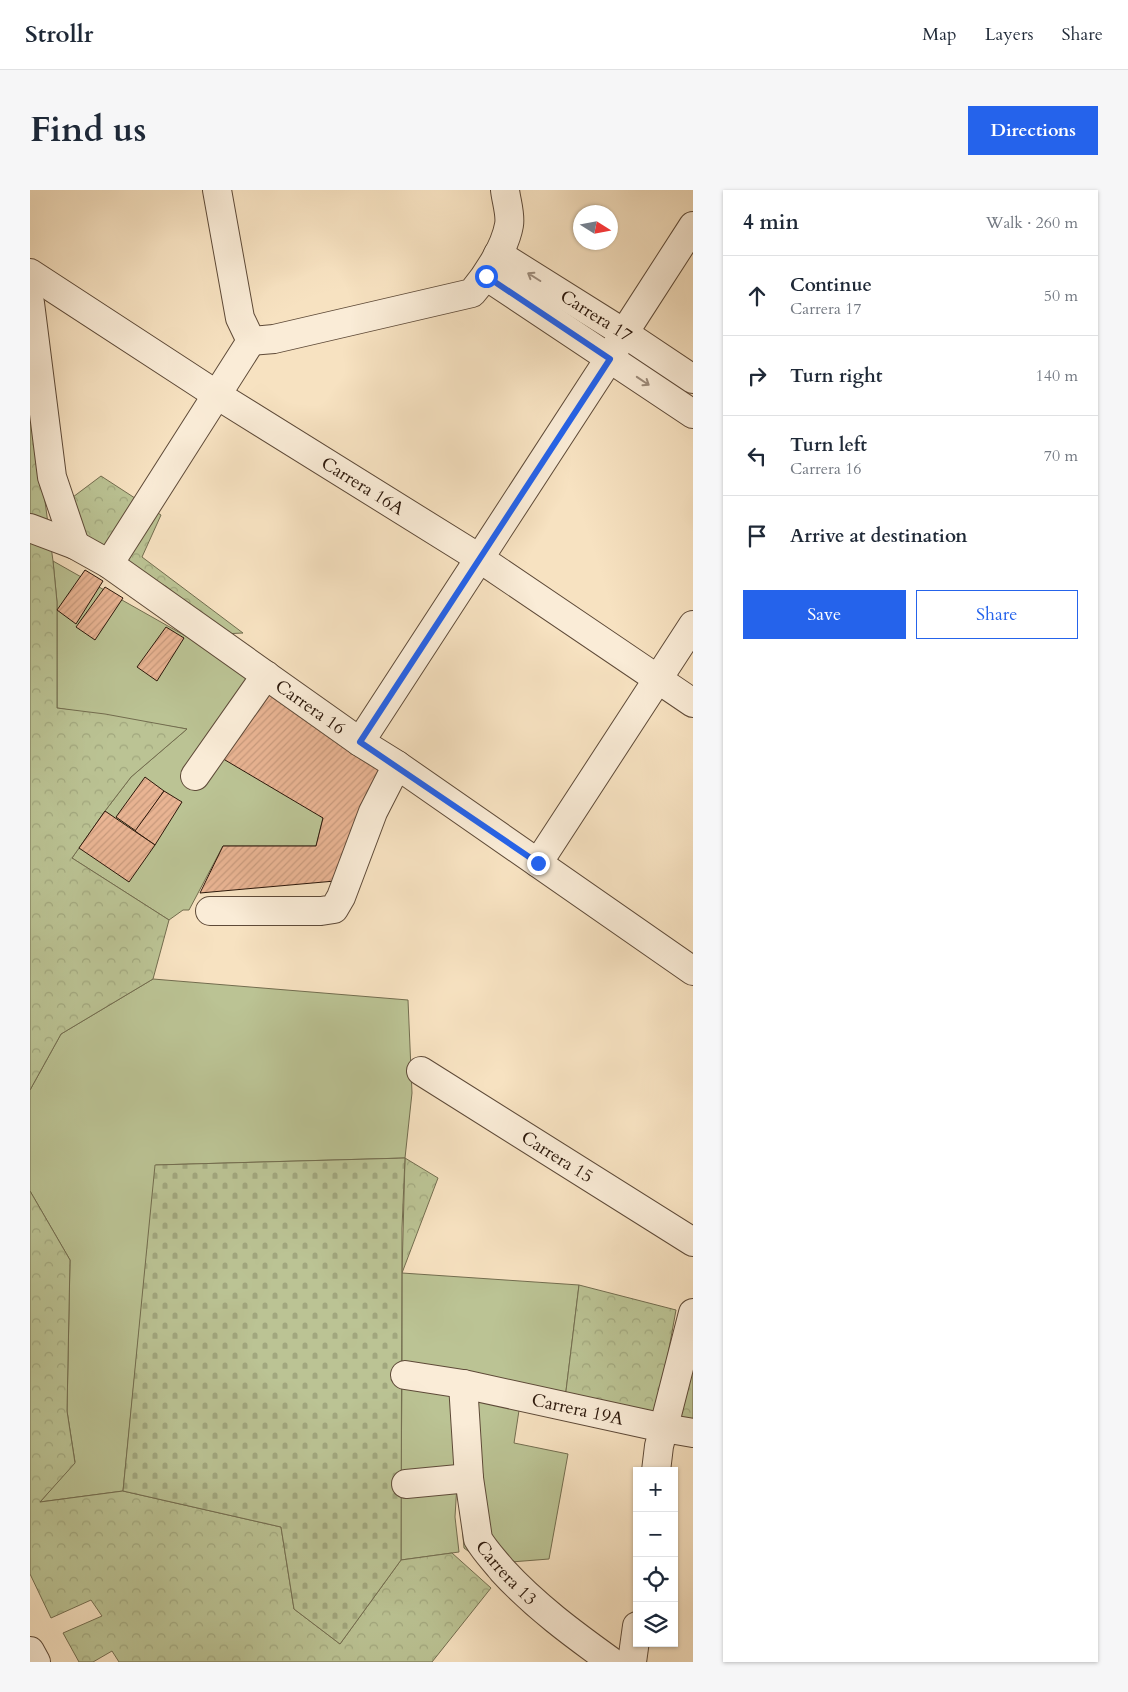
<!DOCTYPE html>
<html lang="en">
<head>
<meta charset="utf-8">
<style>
  :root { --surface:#fff; --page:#f6f6f7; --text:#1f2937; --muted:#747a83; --line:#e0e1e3; --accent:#2563eb }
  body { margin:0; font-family:Cardo,serif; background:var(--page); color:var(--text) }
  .controls { position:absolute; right:15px; bottom:15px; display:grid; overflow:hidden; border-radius:0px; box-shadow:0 1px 4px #0004 }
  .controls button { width:45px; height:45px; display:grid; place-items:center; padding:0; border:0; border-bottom:1px solid var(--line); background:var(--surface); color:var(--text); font:25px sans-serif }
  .compass { position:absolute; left:543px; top:15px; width:45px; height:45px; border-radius:50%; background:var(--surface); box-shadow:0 1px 4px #0004; rotate:101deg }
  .stop { position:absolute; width:15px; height:15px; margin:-11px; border:4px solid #2563eb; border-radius:50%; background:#fff }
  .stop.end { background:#2563eb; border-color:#fff; box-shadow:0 1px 5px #0008 }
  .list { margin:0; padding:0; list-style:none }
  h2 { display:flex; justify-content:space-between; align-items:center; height:65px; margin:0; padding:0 20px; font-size:21px }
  h2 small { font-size:16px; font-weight:400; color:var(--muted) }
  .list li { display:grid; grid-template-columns:32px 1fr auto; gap:15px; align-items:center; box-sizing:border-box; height:80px; padding:0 20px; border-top:1px solid var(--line) }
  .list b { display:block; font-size:19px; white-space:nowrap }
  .list p { margin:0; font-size:16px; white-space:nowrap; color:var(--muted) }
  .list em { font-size:16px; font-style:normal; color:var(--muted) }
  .actions { display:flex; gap:10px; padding:15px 20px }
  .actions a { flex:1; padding:11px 0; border:1px solid var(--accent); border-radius:0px; text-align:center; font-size:18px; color:var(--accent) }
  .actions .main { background:var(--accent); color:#fff }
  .icon { flex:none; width:28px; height:28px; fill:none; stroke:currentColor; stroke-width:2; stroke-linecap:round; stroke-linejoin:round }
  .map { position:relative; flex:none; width:663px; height:1472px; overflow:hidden; border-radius:0px }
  header { display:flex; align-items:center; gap:30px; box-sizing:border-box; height:70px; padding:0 25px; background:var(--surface); border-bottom:1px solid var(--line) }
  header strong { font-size:24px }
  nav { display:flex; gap:28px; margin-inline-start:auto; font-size:18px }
  .intro { display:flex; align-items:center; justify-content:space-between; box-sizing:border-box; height:120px; padding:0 30px }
  h1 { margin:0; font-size:35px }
  .button { padding:12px 22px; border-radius:0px; background:var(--accent); color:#fff; font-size:18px; font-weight:700 }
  main { display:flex; gap:30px; padding:0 30px }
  aside { flex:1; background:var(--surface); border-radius:0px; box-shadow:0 1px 4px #0004 }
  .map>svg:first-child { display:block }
  .green { fill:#bbc394; stroke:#736d4f }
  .forest { fill:url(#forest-crowns); stroke:#736d4f }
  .cemetery { fill:url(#cemetery-stones); stroke:#736d4f }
  .building { fill:url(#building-hatch); stroke:#2b170a }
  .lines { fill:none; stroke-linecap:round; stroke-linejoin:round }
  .minor-casing { stroke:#5e4a38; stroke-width:30 }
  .minor { stroke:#faecd7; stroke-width:28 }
  .oneway { stroke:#9d8c7b }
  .route { stroke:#2563eb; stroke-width:6 }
  .labels { text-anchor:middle; stroke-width:4.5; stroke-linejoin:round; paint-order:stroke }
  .street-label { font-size:18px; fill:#2b170a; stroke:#faecd7 }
</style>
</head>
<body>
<header>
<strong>Strollr</strong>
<nav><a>Map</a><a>Layers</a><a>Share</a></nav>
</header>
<div class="intro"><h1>Find us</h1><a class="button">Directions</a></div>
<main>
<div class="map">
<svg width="663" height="1472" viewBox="0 0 663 1472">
  <defs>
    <pattern id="forest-crowns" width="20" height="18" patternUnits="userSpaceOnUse" patternTransform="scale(1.25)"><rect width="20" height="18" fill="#bbc394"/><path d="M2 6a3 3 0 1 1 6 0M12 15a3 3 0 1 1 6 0" fill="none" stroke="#a1a77e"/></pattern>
    <pattern id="cemetery-stones" width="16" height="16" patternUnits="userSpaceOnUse" patternTransform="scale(1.25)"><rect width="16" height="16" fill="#bbc394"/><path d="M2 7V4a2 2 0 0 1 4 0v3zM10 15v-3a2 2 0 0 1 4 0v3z" fill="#a1a77e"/></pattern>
    <pattern id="building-hatch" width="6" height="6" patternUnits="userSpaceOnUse" patternTransform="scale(1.25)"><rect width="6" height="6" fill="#e9b493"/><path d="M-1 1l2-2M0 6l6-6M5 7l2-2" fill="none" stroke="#c89a7d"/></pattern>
  </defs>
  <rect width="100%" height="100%" fill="#f7e2c1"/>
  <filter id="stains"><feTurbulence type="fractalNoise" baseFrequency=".004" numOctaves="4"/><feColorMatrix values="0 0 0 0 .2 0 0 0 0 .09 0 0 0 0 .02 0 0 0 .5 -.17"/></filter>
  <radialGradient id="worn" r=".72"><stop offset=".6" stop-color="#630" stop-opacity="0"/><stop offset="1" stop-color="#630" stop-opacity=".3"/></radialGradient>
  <g class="green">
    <path d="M 23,371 L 221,483 L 293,628 L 286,656 L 193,656 L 159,720 L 153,720 L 139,730 L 42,668 L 75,621 L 101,587 L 157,539 L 27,518 L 27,412 Z"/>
    <path d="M 123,789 L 378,810 L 382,903 L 375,968 L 126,975 L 93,1301 L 10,1312 L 45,1272 L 37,1221 L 40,1070 L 0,1001 L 0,900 L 31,844 Z"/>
    <path d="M 372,1083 L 549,1095 L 535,1209 L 372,1179 Z"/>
    <path d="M 372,1190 L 430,1198 L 426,1287 L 371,1291 Z"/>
    <path d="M 435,1201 L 490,1214 L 484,1253 L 538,1264 L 519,1369 L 481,1372 L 470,1385 L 434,1358 L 431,1323 Z"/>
    <path d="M 427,1294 L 425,1327 L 429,1362 L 371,1370 L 371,1297 Z"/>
  </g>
  <g class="forest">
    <path d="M 0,199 L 23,371 L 27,412 L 27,518 L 75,524 L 157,539 L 101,587 L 75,621 L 42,668 L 139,730 L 123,789 L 31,844 L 0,900 Z"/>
    <path d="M 71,286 L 131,325 L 112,367 L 213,443 L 192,444 L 137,397 L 74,362 L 50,352 L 39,310 Z"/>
    <path d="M 375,968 L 408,988 L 372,1083 Z"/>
    <path d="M 0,1001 L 40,1070 L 37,1221 L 45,1273 L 10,1312 L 93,1301 L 251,1337 L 264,1419 L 310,1454 L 371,1370 L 422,1363 L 461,1398 L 402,1472 L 89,1472 L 82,1461 L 63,1472 L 49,1472 L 33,1443 L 72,1426 L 61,1410 L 21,1428 L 0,1384 Z"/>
    <path d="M 549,1095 L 646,1120 L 627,1225 L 535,1209 Z"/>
    <path d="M 663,1164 L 663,1239 L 645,1236 Z"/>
  </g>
  <path class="cemetery" d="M 375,968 L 372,1038 L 371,1370 L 310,1454 L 264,1419 L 251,1337 L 93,1301 L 125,975 Z"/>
  <g class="building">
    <path d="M 55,380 L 73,391 L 46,434 L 27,420 Z"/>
    <path d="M 75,397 L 93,408 L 65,450 L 46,437 Z"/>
    <path d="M 136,437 L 154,448 L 127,491 L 107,477 Z"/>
    <path d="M 238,495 L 357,578 L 305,691 L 170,703 L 193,656 L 286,656 L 293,628 L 190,567 Z"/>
    <path d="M 115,587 L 134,601 L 106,641 L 86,627 Z"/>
    <path d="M 134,601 L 152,612 L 125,655 L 105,641 Z"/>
    <path d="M 75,621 L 125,655 L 99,692 L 49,658 Z"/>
  </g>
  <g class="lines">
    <g class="minor-casing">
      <g id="minor">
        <path d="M 187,0 L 210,128 L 221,151"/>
        <path id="s1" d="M 468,64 L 594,143 L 663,189"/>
        <path id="s2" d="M 0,83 L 187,205 L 449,368 L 663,513"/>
        <path d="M 456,86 L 663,224"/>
        <path d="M 0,113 L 22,287 L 45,355"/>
        <path d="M 221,151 L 244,149 L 442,103 C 457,85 475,58 479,35 C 481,25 476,10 475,0"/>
        <path id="s3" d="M 0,338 L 45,355 L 79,374 L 330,552 L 367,575 L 663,781"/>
        <path d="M 79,374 L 221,151"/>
        <path d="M 330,552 L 579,169 L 594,143 L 663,36"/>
        <path d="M 165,586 L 236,485"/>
        <path d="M 508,673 L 663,435"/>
        <path d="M 180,721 L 291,721 L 304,719 L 311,707 L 343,622 L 367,575"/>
        <path id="s4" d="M 391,881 L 663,1052"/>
        <path id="s5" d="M 375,1185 L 433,1194 L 634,1238 L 663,1243"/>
        <path id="s6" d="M 433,1194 L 439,1288 L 448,1349 C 455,1361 464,1370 472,1380 C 505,1416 543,1444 582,1472"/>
        <path d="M 626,1281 L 629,1256 L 663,1123"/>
        <path d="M 376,1294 L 439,1288"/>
        <path d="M 0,1461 L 6,1472"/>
        <path d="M 602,1472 L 607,1436"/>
      </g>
    </g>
    <use href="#minor" class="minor"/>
  </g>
  <defs><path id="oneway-shaft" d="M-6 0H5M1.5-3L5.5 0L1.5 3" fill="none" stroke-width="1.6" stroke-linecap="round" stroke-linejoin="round" transform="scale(1.25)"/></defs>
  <g class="oneway">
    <use href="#oneway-shaft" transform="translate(504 87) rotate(-148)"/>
    <use href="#oneway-shaft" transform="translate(613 191) rotate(34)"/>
  </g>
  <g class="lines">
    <path class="route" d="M 456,86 L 580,169 L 330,552 L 508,673"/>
  </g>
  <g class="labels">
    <g class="street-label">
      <text dy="6" stroke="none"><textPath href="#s1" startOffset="116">Carrera 17</textPath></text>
      <text dy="6" stroke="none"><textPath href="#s2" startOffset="395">Carrera 16A</textPath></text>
      <text dy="6" stroke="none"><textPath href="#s3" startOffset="334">Carrera 16</textPath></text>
      <text dy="6" stroke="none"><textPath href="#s4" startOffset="161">Carrera 15</textPath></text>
      <text dy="6" stroke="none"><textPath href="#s5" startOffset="176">Carrera 19A</textPath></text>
      <text dy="6" stroke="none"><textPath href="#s6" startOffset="200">Carrera 13</textPath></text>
    </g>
  </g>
  <rect width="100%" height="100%" filter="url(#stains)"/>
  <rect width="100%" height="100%" fill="url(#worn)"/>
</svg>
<div class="controls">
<button>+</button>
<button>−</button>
<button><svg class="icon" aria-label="locate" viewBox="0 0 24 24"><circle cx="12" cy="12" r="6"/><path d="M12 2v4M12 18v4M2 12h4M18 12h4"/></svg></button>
<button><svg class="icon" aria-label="layers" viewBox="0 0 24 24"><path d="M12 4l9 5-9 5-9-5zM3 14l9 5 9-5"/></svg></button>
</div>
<svg class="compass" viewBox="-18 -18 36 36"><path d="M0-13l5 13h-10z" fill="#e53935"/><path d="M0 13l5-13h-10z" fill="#747a83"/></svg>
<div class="stop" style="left:456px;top:86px"></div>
<div class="stop end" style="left:508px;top:673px"></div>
</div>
<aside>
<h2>4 min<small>Walk · 260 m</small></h2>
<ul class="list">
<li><svg class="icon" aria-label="ahead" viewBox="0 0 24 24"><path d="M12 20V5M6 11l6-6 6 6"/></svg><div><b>Continue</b><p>Carrera 17</p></div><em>50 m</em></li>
<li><svg class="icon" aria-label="right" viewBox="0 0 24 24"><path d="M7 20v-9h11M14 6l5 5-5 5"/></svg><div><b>Turn right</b></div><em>140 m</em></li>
<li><svg class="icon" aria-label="left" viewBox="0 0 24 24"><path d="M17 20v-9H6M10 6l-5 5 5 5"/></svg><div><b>Turn left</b><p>Carrera 16</p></div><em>70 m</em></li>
<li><svg class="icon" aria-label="arrive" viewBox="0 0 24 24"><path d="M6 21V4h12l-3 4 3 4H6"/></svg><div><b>Arrive at destination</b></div></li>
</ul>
<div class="actions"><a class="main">Save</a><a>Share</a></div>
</aside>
</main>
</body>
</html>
